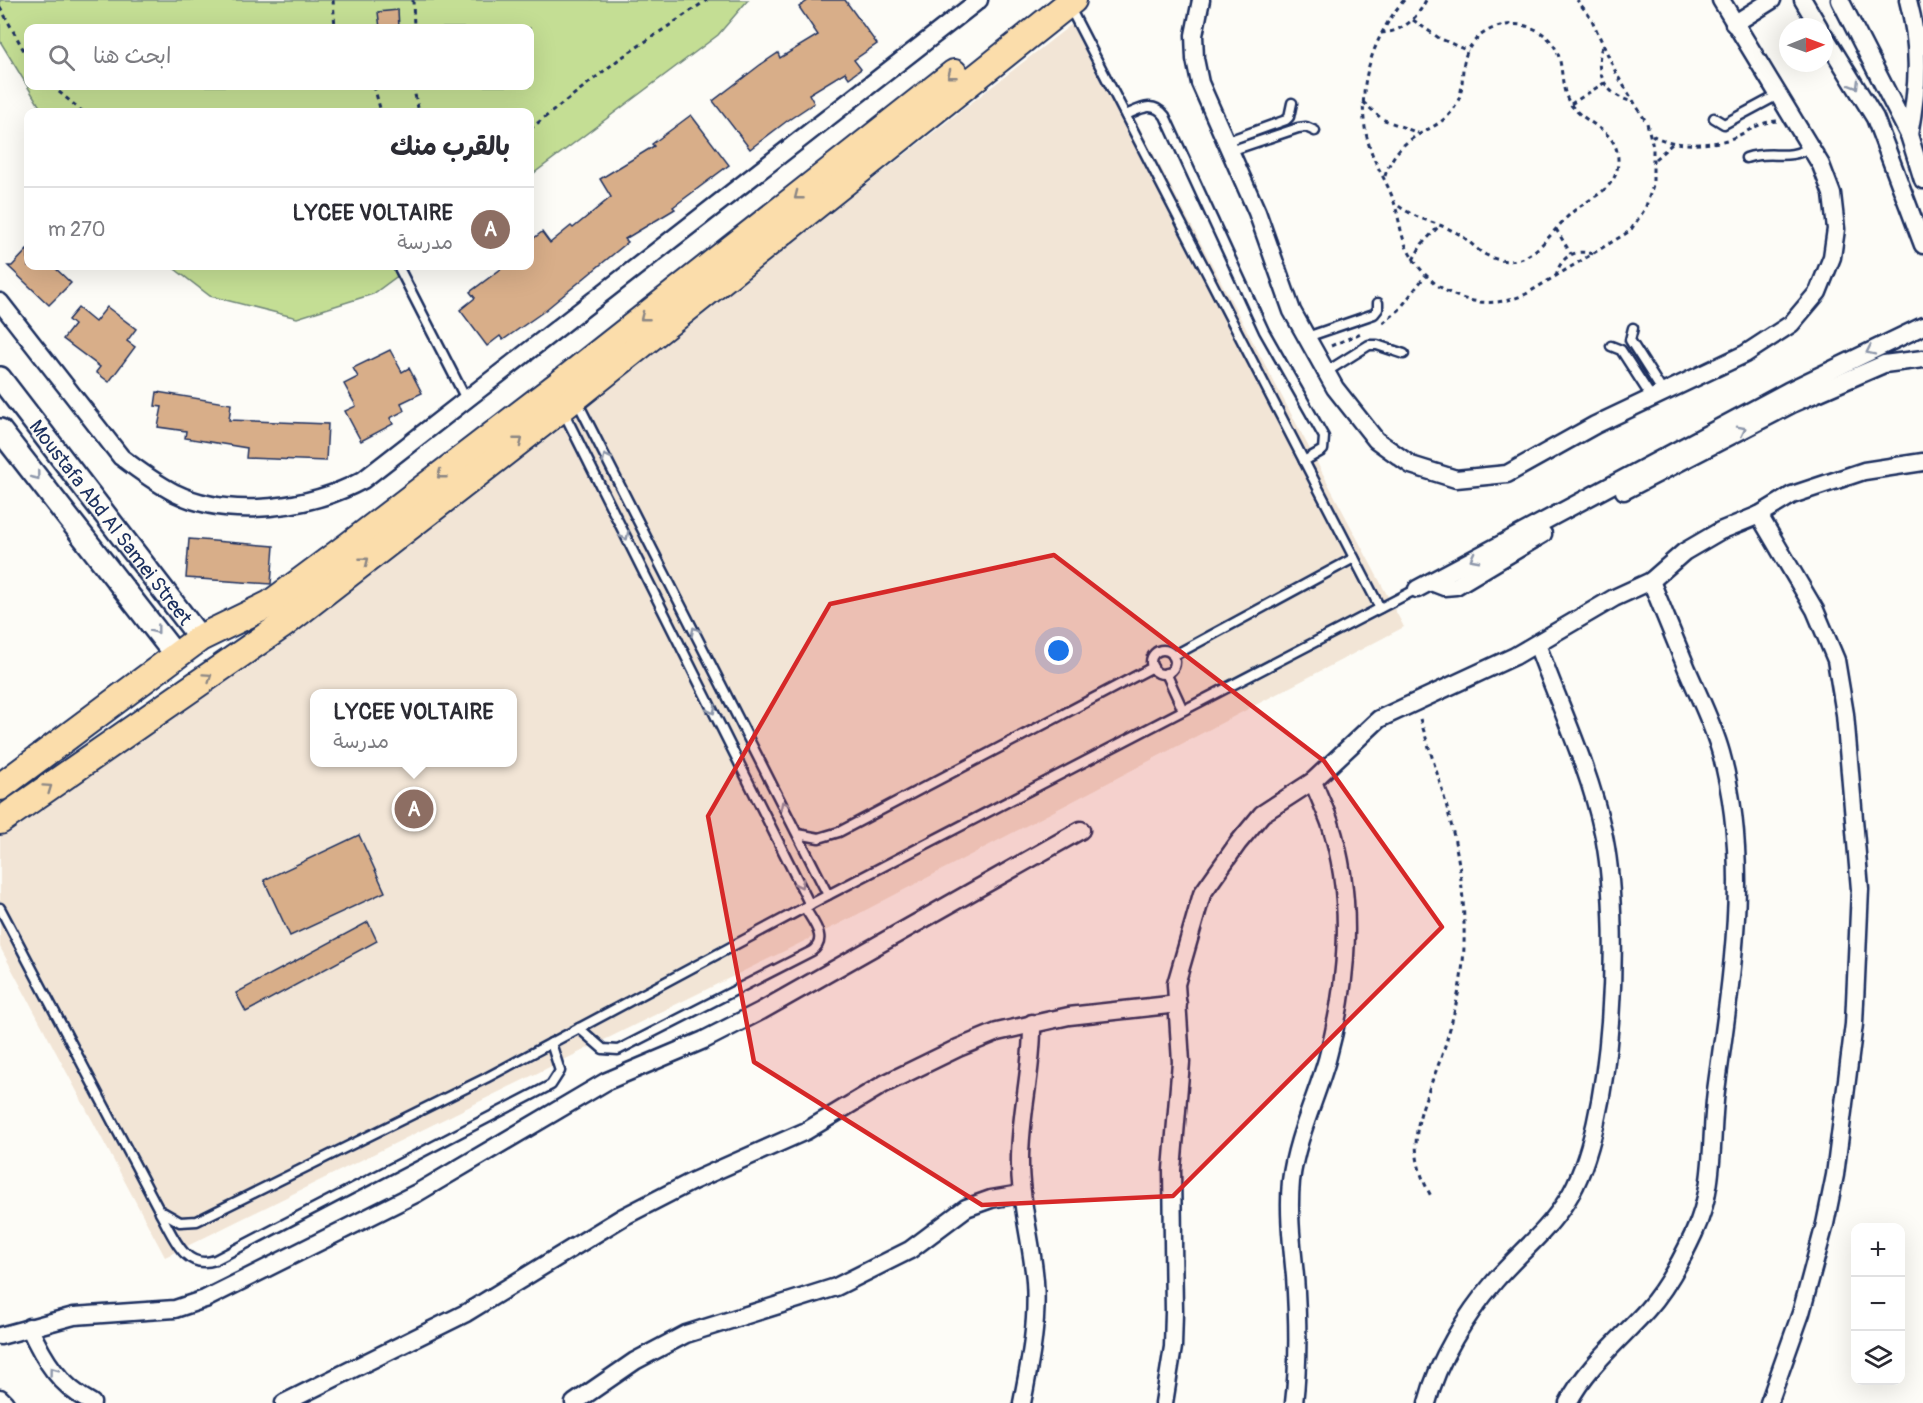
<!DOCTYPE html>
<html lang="ar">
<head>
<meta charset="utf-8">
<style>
  :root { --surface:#fff; --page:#f2f2f3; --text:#2b2b33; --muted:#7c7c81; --line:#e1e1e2; --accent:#0f766e }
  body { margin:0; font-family:Pangolin,"Playpen Sans Arabic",sans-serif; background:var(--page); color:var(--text); direction:rtl }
  .controls { position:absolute; right:18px; bottom:18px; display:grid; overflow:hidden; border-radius:12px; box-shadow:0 6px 24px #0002 }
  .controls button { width:54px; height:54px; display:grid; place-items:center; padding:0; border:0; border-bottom:2px solid var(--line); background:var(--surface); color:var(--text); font:30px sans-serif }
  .compass { position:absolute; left:1779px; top:18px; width:54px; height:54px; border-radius:50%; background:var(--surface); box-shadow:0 6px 24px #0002; rotate:89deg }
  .you { position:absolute; left:1059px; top:651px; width:21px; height:21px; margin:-15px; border:4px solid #fff; border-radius:50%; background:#1a73e8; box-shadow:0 0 0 9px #1a73e833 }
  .badge { display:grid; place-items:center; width:39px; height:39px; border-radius:50%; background:var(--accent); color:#fff; font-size:20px; font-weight:700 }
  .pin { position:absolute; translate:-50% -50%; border:3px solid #fff; box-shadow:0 2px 6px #0006 }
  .popup { position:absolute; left:310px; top:689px; width:207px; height:78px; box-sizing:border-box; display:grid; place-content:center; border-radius:12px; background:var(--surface); filter:drop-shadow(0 2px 4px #0005); font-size:20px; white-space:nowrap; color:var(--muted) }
  .popup b { font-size:22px; color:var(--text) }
  .popup::after { content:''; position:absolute; left:50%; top:100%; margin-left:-12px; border:12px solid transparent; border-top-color:var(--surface) }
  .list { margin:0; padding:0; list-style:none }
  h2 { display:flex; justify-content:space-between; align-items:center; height:78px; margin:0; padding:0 24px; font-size:26px }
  h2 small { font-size:20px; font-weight:400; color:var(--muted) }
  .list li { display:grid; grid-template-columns:39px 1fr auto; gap:18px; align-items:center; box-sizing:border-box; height:84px; padding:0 24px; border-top:2px solid var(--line) }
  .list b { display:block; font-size:22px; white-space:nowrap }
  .list p { margin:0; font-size:20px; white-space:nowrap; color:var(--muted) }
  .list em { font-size:20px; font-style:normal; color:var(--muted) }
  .icon { flex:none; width:33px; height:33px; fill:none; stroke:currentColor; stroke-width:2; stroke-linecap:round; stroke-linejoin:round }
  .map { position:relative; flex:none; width:1923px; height:1403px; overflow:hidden; direction:ltr }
  .search { position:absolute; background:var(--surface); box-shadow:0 6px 24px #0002; left:24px; top:24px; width:510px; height:66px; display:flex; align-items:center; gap:15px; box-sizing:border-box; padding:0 21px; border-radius:12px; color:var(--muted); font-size:22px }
  .panel { position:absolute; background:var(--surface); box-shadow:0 6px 24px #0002; left:24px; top:108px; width:510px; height:162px; border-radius:12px; direction:rtl }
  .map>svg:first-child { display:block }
  .built { fill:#f2e5d6; fill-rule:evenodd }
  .grass { fill:#c4de94; stroke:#708679; stroke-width:1.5; fill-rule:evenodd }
  .building { fill:#d8ae89; stroke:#1b2f5e; stroke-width:1.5 }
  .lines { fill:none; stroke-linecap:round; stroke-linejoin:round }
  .service-casing { stroke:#1b2f5e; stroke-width:13 }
  .minor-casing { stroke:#1b2f5e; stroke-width:21 }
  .tertiary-casing { stroke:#1b2f5e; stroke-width:26 }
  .primary-casing { stroke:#1b2f5e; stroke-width:30 }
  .path { stroke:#1b2f5e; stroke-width:3; stroke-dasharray:4.5 4.5; stroke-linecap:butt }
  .service { stroke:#fdfcf7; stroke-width:8 }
  .minor { stroke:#fdfcf7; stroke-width:16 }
  .tertiary { stroke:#fdfcf7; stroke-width:21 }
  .primary { stroke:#fbddab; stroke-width:26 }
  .oneway { stroke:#8b8684 }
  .oneway2 { stroke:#8c96aa }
  .marked { fill:#d62828; fill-opacity:0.2; stroke:#d62828; stroke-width:4.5; stroke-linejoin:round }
  .labels { text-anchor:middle; stroke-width:4.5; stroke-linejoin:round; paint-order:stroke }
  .street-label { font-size:20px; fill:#1b2f5e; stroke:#fdfcf7 }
</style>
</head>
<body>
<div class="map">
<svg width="1923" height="1403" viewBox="0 0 1923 1403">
  <rect width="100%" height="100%" fill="#fdfcf7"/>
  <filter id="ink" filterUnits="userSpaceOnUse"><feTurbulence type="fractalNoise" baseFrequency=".0167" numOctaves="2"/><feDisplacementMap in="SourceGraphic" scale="12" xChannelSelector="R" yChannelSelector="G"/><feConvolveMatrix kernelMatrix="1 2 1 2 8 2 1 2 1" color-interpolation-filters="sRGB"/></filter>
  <g filter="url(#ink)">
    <path class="built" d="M 1081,17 L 1404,627 L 843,922 L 165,1257 L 0,947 L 0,836 L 201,699 L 587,403 ZM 315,694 L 513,694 L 513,762 L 315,762 Z"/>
    <g class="grass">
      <path d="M 0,0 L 748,0 L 718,35 L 530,176 L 530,112 L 43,112 L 0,41 ZM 28,28 L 530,28 L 530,86 L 28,86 Z"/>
      <path d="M 171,266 L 411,266 L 373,294 L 297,318 L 210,296 Z"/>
    </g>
    <g class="building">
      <path d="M 809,0 L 845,0 L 877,44 L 854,60 L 861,69 L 849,78 L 845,72 L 809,94 L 814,103 L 787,121 L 750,149 L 713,101 L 760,65 L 778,53 L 780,58 L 818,35 L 799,7 Z"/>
      <path d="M 398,10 L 399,28 L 380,28 L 378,12 Z"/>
      <path d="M 691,115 L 729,165 L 673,207 L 675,209 L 625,239 L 628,242 L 543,312 L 503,340 L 500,336 L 487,346 L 460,310 L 475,298 L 470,292 L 505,266 L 530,266 L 530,241 L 542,232 L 550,243 L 571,226 L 573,228 L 611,197 L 600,179 L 654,146 L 652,144 Z"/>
      <path d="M 28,249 L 28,266 L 53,266 L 71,283 L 49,305 L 8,266 L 12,266 Z"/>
      <path d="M 107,307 L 136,329 L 127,341 L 135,347 L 109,382 L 96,372 L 100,367 L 63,339 L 74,325 L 68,320 L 78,308 L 95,322 Z"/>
      <path d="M 390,350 L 402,372 L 409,368 L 422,393 L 401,403 L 404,411 L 390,418 L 393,424 L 361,441 L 345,411 L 356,406 L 344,384 L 358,377 L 353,368 Z"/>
      <path d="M 157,392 L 231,404 L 229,420 L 328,424 L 326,461 L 246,458 L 247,448 L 185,438 L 186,431 L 158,427 L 162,407 L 155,406 Z"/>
      <path d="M 189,539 L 274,546 L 271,584 L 186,578 Z"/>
      <path d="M 359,835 L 385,892 L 290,936 L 264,880 Z"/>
      <path d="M 368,922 L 377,941 L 246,1012 L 236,993 Z"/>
    </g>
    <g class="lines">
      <g class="service-casing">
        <g id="service">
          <path d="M 1069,6 L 1380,608"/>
          <path d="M 1126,115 C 1140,109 1153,100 1165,116 L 1264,331 L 1324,437 L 1323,450 L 1304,461"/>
          <path d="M 1714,118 L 1724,124 L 1778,95"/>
          <path d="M 1225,142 L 1286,120 L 1289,117 L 1292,103"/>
          <path d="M 1230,151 L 1298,128 L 1306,127 L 1315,131"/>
          <path d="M 1746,158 C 1773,149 1785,162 1811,147"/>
          <path d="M 398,266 L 466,399"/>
          <path d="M 1633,328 L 1630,340 L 1663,392"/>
          <path d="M 1307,337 L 1374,314 L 1378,309 L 1378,303"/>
          <path d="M 1611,346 L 1621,350 L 1652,398"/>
          <path d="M 1326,372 L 1369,345 L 1377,345 L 1404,354"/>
          <path d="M 577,401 L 828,895"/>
          <path d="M 563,411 L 810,905"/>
          <circle cx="1163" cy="662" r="12"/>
          <path d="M 1173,656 L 1354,558"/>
          <path d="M 1166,673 L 1183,710"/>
          <path d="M 798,834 L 819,838 L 839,832 L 1153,667"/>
          <path d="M 0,908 L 159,1210 L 180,1222 L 197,1221 L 486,1078 L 828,895 L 1417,589"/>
          <path d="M 579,1028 L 603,1049 L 618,1050 L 812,951 C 829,939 812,921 805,908"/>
          <path d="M 160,1213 C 173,1235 184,1271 215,1260 L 551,1085 L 560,1071 L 551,1043"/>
        </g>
      </g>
      <g class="minor-casing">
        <g id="minor">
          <path d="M 1201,0 L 1194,35 L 1195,59 L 1200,83 L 1257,212 L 1292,311 L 1335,388 L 1376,440 L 1411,465 L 1456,479 L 1507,474 L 1595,425 L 1745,354 L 1791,324 L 1818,292 L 1832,257 L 1836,229 L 1832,194 L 1821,165 L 1721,0"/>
          <path d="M 1803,0 L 1819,27"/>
          <path d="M 1840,0 L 1909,135 L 1923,180"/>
          <path d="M 1908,0 C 1921,48 1918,87 1909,135"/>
          <path d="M 1734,24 L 1772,0"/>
          <path d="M 1824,35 L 1875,118 L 1923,245"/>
          <path d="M 0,302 L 121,457 C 138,470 156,483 175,493 C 230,520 311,508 363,480 L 979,0"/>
          <path d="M 1624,491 L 1794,403 L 1884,364 L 1923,359"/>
          <path d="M 1759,515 L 1815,610 L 1836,660 L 1845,714 L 1860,889 L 1854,1024 L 1835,1175 L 1825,1224 L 1801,1313 L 1769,1403"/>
          <path d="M 1431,582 L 1444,587 L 1456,586 L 1543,534"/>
          <path d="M 1417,589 L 1788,391 L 1923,326"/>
          <path d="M 29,1327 C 44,1360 59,1385 92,1403"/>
          <path d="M 0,1336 L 74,1316 L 175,1309 L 205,1299 L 417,1193 L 607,1081 L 704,1040 L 761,1011 L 1081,830"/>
          <path d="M 0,1398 L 5,1403"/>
          <path d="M 284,1403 L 466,1313 L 623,1217 L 693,1181 L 806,1131 L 884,1084 L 958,1048 L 997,1032 L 1069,1016 L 1178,1004"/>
          <path d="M 574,1403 L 635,1361 L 686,1334 L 836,1287 L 910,1250 L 966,1208 L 991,1199 L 1021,1194"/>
          <path d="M 1022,1403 C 1030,1362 1038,1323 1035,1281 C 1032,1242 1020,1203 1020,1164 C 1019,1116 1033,1071 1032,1023"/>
          <path d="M 1164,1403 L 1173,1347 L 1174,1312 L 1172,1170 L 1181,1062 L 1176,984 L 1202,894 L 1238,843 L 1262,814 L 1313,781 L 1379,719 L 1515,656 L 1614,598 L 1651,581 L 1684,552 L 1720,531 L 1759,515 L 1792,495 L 1864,471 L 1923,462"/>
          <path d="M 1294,1403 C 1299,1361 1298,1319 1295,1276 C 1292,1245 1288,1213 1291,1181 C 1296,1139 1315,1101 1327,1060 C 1348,984 1355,899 1330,823 C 1325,809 1318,795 1313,781"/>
          <path d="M 1427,1403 C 1438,1360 1466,1315 1495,1281 C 1519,1253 1547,1232 1567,1200 C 1615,1126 1622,917 1603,832 C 1589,767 1559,705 1537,644"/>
          <path d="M 1568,1403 C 1587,1366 1620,1340 1647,1310 C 1667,1288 1682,1259 1694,1233 C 1716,1186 1710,1140 1716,1091 C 1731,978 1752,865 1721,753 C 1713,724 1699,697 1687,669 C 1675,640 1663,610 1651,581"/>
        </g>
      </g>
      <g class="tertiary-casing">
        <g id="tertiary">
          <path id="s1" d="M 0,378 L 200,638"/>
          <path d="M 0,430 L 176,656"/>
        </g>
      </g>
      <g class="primary-casing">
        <g id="primary">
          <path d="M 0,787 L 200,638 L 270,604 L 348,546 L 558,385 L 954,73"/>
          <path d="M 0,821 L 284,624 L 575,398 L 1073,0"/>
        </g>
      </g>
      <g class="path">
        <path d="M 333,0 L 335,28"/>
        <path d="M 413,0 L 414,28"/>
        <path d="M 1404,0 C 1370,40 1353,97 1370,148 C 1376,167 1388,183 1394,202 C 1399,217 1400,232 1406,246 C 1428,293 1478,316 1526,294 L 1630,231 L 1645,209 L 1653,185 L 1653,147 L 1647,123 L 1617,75 L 1591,18 L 1577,0"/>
        <path d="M 0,7 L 28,58"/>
        <path d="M 1413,20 L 1439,38 L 1468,51"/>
        <path d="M 1381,33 C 1402,32 1417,19 1426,0"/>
        <path d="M 1602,47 C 1593,73 1607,98 1635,102"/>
        <path d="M 52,86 L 83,112"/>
        <path d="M 374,86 L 381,112"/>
        <path d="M 413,86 L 419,112"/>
        <path d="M 1363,102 L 1382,119 L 1418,133"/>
        <path d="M 1571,104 L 1604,83"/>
        <path d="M 530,129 L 618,60 L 707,0"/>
        <path d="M 1652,135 C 1671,147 1709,146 1730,139 C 1747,133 1758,122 1777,121"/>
        <path d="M 1655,159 L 1672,144"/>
        <path d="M 1385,176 C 1401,125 1442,137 1458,101 C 1465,85 1460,68 1467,52 C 1483,19 1534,14 1554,46 C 1565,63 1559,84 1569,102 C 1584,126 1619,128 1618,162 C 1617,189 1593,196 1575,210 C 1547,232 1531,277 1486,255 C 1475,249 1468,239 1457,233 C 1435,221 1416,220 1396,204"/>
        <path d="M 1556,229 L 1571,254"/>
        <path d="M 1413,260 L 1422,244 L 1439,226"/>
        <path d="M 1556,276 C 1560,257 1575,248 1594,254"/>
        <path d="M 1383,323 L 1399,310 L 1425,276"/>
        <path d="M 1331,346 L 1361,333"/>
        <path d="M 1420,719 C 1446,801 1466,858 1464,946 C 1463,980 1454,1016 1444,1049 C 1426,1103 1399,1139 1431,1196"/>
      </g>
      <use href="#service" class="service"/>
      <use href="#minor" class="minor"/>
      <use href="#tertiary" class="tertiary"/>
      <use href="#primary" class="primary"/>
    </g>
    <defs><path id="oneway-chevron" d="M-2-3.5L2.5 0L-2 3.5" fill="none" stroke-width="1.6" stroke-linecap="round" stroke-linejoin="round" transform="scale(1.5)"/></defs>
    <g class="oneway">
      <use href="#oneway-chevron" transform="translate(951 75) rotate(142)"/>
      <use href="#oneway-chevron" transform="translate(798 196) rotate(142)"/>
      <use href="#oneway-chevron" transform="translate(644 317) rotate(142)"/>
      <use href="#oneway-chevron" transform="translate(519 441) rotate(-38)"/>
      <use href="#oneway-chevron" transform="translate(441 475) rotate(142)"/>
      <use href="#oneway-chevron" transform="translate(365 561) rotate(-38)"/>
      <use href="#oneway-chevron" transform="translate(208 677) rotate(-35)"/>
      <use href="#oneway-chevron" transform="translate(48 788) rotate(-35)"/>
    </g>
    <g class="oneway2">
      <use href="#oneway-chevron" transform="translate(1855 85) rotate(59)"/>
      <use href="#oneway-chevron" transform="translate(1870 351) rotate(154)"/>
      <use href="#oneway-chevron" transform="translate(1742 430) rotate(-27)"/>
      <use href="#oneway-chevron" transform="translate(606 458) rotate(-117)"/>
      <use href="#oneway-chevron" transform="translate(36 476) rotate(52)"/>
      <use href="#oneway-chevron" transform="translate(625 536) rotate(63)"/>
      <use href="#oneway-chevron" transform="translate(1474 558) rotate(152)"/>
      <use href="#oneway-chevron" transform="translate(156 630) rotate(52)"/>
      <use href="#oneway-chevron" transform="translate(695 631) rotate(-117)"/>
      <use href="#oneway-chevron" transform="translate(712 710) rotate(63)"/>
      <use href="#oneway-chevron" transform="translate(784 805) rotate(-117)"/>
      <use href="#oneway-chevron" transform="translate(800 884) rotate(63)"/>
      <use href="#oneway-chevron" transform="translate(53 1371) rotate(-127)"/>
    </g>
  </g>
  <path class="marked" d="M 1054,555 L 1324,761 L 1442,927 L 1173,1196 L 982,1205 L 754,1062 L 708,816 L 830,604 Z"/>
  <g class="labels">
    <g class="street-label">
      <text dy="7" stroke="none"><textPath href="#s1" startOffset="182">Moustafa Abd Al Samei Street</textPath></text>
    </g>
  </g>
</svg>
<div class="controls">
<button>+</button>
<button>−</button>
<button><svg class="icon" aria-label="layers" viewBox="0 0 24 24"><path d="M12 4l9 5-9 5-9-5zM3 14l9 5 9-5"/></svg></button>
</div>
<svg class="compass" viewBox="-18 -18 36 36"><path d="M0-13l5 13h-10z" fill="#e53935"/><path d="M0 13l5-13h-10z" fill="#7c7c81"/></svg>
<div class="you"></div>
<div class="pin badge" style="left:414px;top:809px;background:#8d6e63">A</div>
<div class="popup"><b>LYCEE VOLTAIRE</b>مدرسة</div>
<div class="search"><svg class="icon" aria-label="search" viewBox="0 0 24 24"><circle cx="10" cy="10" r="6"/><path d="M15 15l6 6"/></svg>ابحث هنا</div>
<section class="panel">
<h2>بالقرب منك<small></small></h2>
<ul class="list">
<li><span class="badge" style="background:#8d6e63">A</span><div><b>LYCEE VOLTAIRE</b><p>مدرسة</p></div><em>270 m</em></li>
</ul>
</section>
</div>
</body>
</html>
